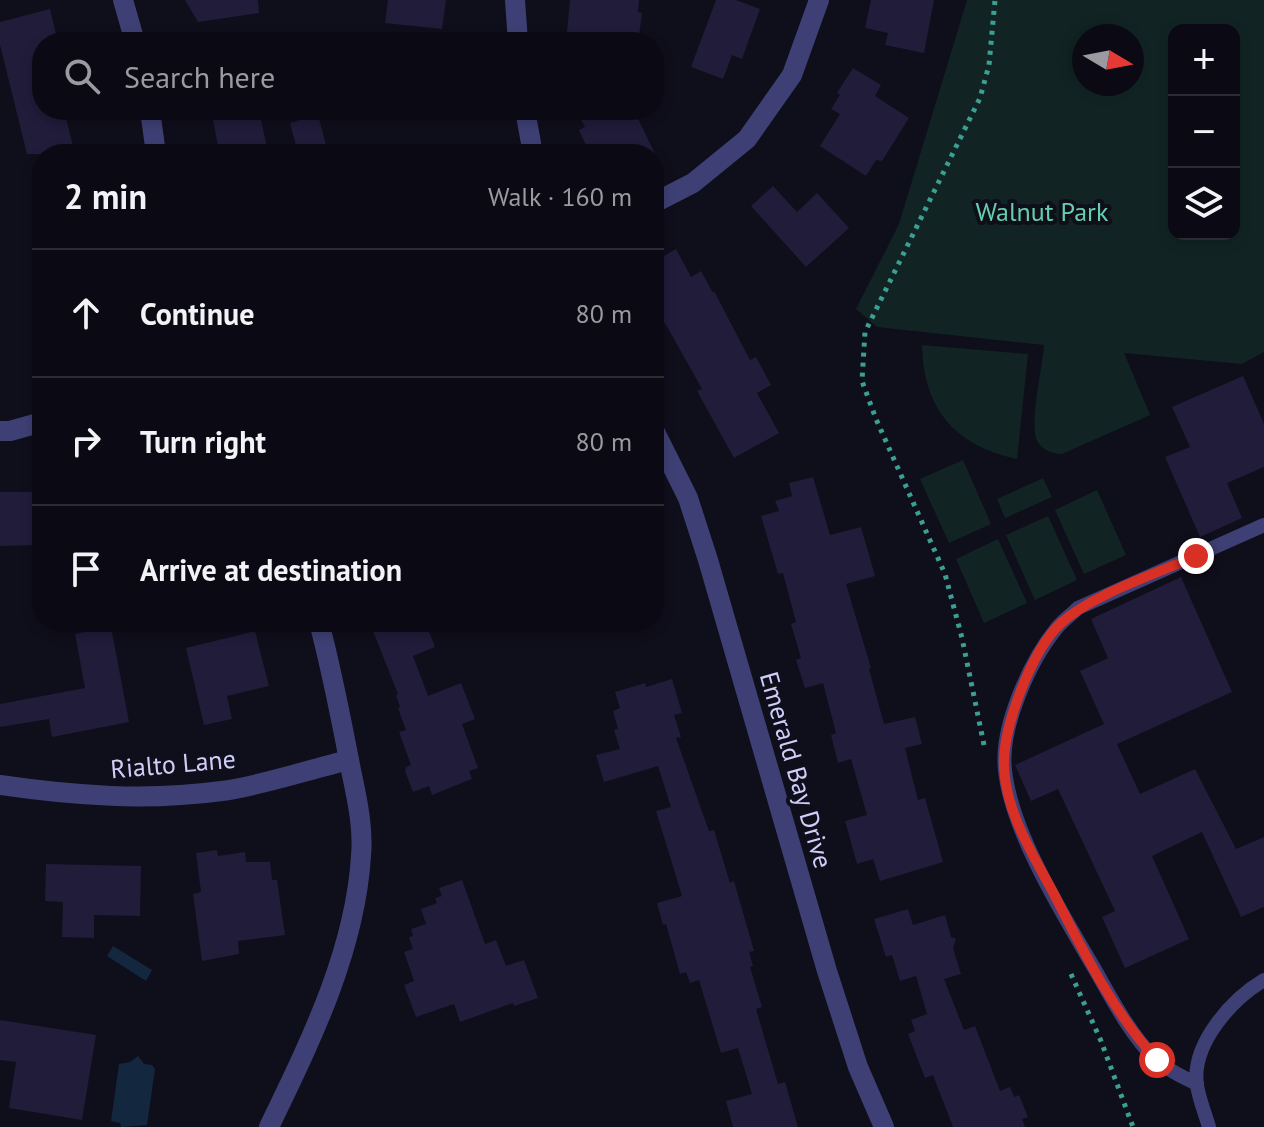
<!DOCTYPE html>
<html lang="en">
<head>
<meta charset="utf-8">
<style>
  :root { --surface:#0b0a14; --page:#191822; --text:#f1f3f6; --muted:#9a9aa0; --line:#2b2b34 }
  body { margin:0; font-family:"PT Sans",sans-serif; background:var(--page); color:var(--text) }
  .controls { position:absolute; right:24px; top:24px; display:grid; overflow:hidden; border-radius:16px; box-shadow:0 4px 12px #0003 }
  .controls button { width:72px; height:72px; display:grid; place-items:center; padding:0; border:0; border-bottom:2px solid var(--line); background:var(--surface); color:var(--text); font:40px sans-serif }
  .compass { position:absolute; left:1072px; top:24px; width:72px; height:72px; border-radius:50%; background:var(--surface); box-shadow:0 4px 12px #0003; rotate:100deg }
  .stop { position:absolute; width:24px; height:24px; margin:-18px; border:6px solid #d93025; border-radius:50%; background:#fff }
  .stop.end { background:#d93025; border-color:#fff; box-shadow:0 2px 8px #0008 }
  .list { margin:0; padding:0; list-style:none }
  h2 { display:flex; justify-content:space-between; align-items:center; height:104px; margin:0; padding:0 32px; font-size:34px }
  h2 small { font-size:26px; font-weight:400; color:var(--muted) }
  .list li { display:grid; grid-template-columns:52px 1fr auto; gap:24px; align-items:center; box-sizing:border-box; height:128px; padding:0 32px; border-top:2px solid var(--line) }
  .list b { display:block; font-size:30px; white-space:nowrap }
  .list em { font-size:26px; font-style:normal; color:var(--muted) }
  .icon { flex:none; width:44px; height:44px; fill:none; stroke:currentColor; stroke-width:2; stroke-linecap:round; stroke-linejoin:round }
  .map { position:relative; flex:none; width:1264px; height:1127px; overflow:hidden }
  .search { position:absolute; background:var(--surface); box-shadow:0 4px 12px #0003; left:32px; top:32px; width:632px; height:88px; display:flex; align-items:center; gap:20px; box-sizing:border-box; padding:0 28px; border-radius:32px; color:var(--muted); font-size:30px }
  .panel { position:absolute; background:var(--surface); box-shadow:0 4px 12px #0003; left:32px; top:144px; width:632px; height:488px; border-radius:32px }
  .map>svg:first-child { display:block }
  .green { fill:#112423; fill-rule:evenodd }
  .water { fill:#13273f }
  .building { fill:#201c3a }
  .lines { fill:none; stroke-linecap:round; stroke-linejoin:round }
  .path { stroke:#3ba093; stroke-width:5; stroke-dasharray:4 6; stroke-linecap:butt }
  .lane { stroke:#3e4075; stroke-width:14 }
  .street { stroke:#3e4075; stroke-width:20 }
  .route { stroke:#d93025; stroke-width:10 }
  .labels { text-anchor:middle; stroke-width:8; stroke-linejoin:round; paint-order:stroke }
  .park-label { font-size:26px; fill:#64cfad; stroke:#0f0e1b }
  .street-label { font-size:26px; fill:#d0cef9; stroke:#0f0e1b }
</style>
</head>
<body>
<div class="map">
<svg width="1264" height="1127" viewBox="0 0 1264 1127">
  <rect width="100%" height="100%" fill="#0f0e1b"/>
  <g class="green">
    <path d="M 967,0 L 1264,0 L 1264,352 L 1242,364 L 1124,353 L 1150,415 L 1062,454 C 1050,454 1036,447 1035,433 C 1032,411 1042,370 1044,345 L 877,327 L 856,309 L 899,224 ZM 1174,30 L 1234,30 L 1234,234 L 1174,234 ZM 1084,36 L 1132,36 L 1132,84 L 1084,84 Z"/>
    <path d="M 922,345 L 1028,354 L 1017,459 C 955,446 923,409 922,345 Z"/>
    <path d="M 963,460 L 991,524 L 949,543 L 920,479 Z"/>
    <path d="M 1043,478 L 1052,497 L 1005,518 L 997,499 Z"/>
    <path d="M 1097,490 L 1126,555 L 1084,574 L 1055,510 Z"/>
    <path d="M 1048,516 L 1077,580 L 1035,600 L 1006,535 Z"/>
    <path d="M 998,539 L 1027,603 L 984,623 L 956,559 Z"/>
  </g>
  <g class="water">
    <path d="M 113,946 L 152,970 L 146,981 L 107,956 Z"/>
    <path d="M 138,1056 L 144,1064 L 152,1065 L 155,1069 L 147,1125 L 121,1127 L 120,1123 L 111,1121 L 119,1064 L 130,1062 Z"/>
  </g>
  <g class="building">
    <path d="M 185,0 L 258,0 L 259,13 L 198,22 Z"/>
    <path d="M 388,0 L 446,0 L 442,29 L 385,23 Z"/>
    <path d="M 570,0 L 639,0 L 638,12 L 642,13 L 639,36 L 632,35 L 632,42 L 566,42 Z"/>
    <path d="M 716,0 L 736,0 L 760,9 L 742,59 L 732,55 L 723,79 L 691,67 Z"/>
    <path d="M 871,0 L 934,0 L 924,53 L 885,45 L 888,33 L 865,28 Z"/>
    <path d="M 50,9 L 58,42 L 42,42 L 42,110 L 64,110 L 75,154 L 27,154 L 0,45 L 0,22 Z"/>
    <path d="M 853,68 L 881,85 L 875,96 L 909,118 L 882,161 L 876,160 L 866,176 L 820,146 L 840,114 L 831,109 L 840,95 L 837,93 Z"/>
    <path d="M 211,110 L 259,110 L 267,148 L 239,154 L 234,154 L 233,148 L 219,151 Z"/>
    <path d="M 576,110 L 634,110 L 655,154 L 590,154 L 579,130 L 585,127 Z"/>
    <path d="M 318,115 L 326,145 L 298,153 L 290,123 Z"/>
    <path d="M 773,186 L 797,212 L 817,193 L 849,228 L 806,267 L 751,206 Z"/>
    <path d="M 676,249 L 691,277 L 701,271 L 713,293 L 714,291 L 750,360 L 756,357 L 771,385 L 757,393 L 779,433 L 734,458 L 697,391 L 702,389 L 665,323 L 654,329 L 654,262 Z"/>
    <path d="M 1243,376 L 1264,424 L 1264,467 L 1227,483 L 1242,518 L 1200,537 L 1165,457 L 1190,447 L 1172,407 Z"/>
    <path d="M 813,477 L 830,535 L 861,527 L 875,576 L 846,584 L 871,668 L 869,669 L 884,724 L 915,717 L 922,744 L 905,748 L 918,800 L 925,798 L 943,862 L 880,881 L 873,859 L 857,864 L 845,821 L 867,815 L 851,759 L 838,763 L 831,735 L 836,733 L 823,683 L 805,688 L 796,660 L 801,658 L 791,624 L 796,622 L 783,573 L 778,574 L 761,516 L 779,511 L 775,501 L 792,496 L 789,483 Z"/>
    <path d="M 0,492 L 39,492 L 41,545 L 0,546 Z"/>
    <path d="M 1181,577 L 1232,692 L 1117,744 L 1140,794 L 1195,769 L 1236,849 L 1264,837 L 1264,907 L 1241,917 L 1202,832 L 1152,856 L 1189,939 L 1125,968 L 1102,917 L 1115,911 L 1058,789 L 1031,801 L 1015,765 L 1104,724 L 1080,671 L 1108,658 L 1091,619 Z"/>
    <path d="M 396,622 L 425,622 L 435,647 L 413,656 L 428,696 L 461,683 L 475,719 L 462,724 L 478,768 L 469,771 L 472,779 L 432,795 L 429,786 L 413,792 L 405,771 L 406,767 L 411,765 L 399,732 L 406,730 L 398,708 L 400,707 L 396,695 L 398,694 L 373,631 Z"/>
    <path d="M 111,627 L 129,722 L 52,737 L 49,719 L 0,727 L 0,704 L 85,688 L 75,634 Z"/>
    <path d="M 255,631 L 269,686 L 227,696 L 232,719 L 204,725 L 186,648 Z"/>
    <path d="M 672,679 L 682,713 L 674,715 L 681,737 L 676,738 L 709,831 L 714,830 L 730,883 L 734,881 L 754,951 L 749,952 L 753,966 L 750,967 L 762,1007 L 756,1009 L 778,1084 L 785,1082 L 798,1127 L 733,1127 L 726,1101 L 752,1094 L 738,1048 L 721,1053 L 699,980 L 690,983 L 686,972 L 680,974 L 666,924 L 663,925 L 657,903 L 682,896 L 656,811 L 671,807 L 658,766 L 604,782 L 596,755 L 620,749 L 614,730 L 618,729 L 613,711 L 620,708 L 615,692 L 645,683 L 646,687 Z"/>
    <path d="M 217,850 L 218,856 L 245,852 L 246,862 L 270,862 L 272,880 L 277,880 L 285,935 L 238,941 L 239,954 L 202,961 L 193,894 L 201,892 L 196,853 Z"/>
    <path d="M 46,864 L 141,866 L 140,916 L 94,915 L 94,938 L 62,937 L 63,902 L 45,901 Z"/>
    <path d="M 462,880 L 485,944 L 496,940 L 506,966 L 524,960 L 538,998 L 514,1006 L 513,1003 L 460,1022 L 454,1004 L 416,1017 L 404,985 L 414,981 L 404,952 L 413,949 L 409,937 L 413,936 L 411,929 L 426,924 L 421,909 L 437,903 L 435,898 L 442,896 L 439,888 Z"/>
    <path d="M 908,909 L 913,925 L 945,915 L 951,937 L 956,939 L 953,948 L 961,974 L 944,979 L 964,1030 L 975,1026 L 1000,1091 L 1010,1087 L 1014,1097 L 1019,1095 L 1028,1117 L 1022,1119 L 1025,1127 L 953,1127 L 933,1075 L 925,1078 L 908,1034 L 915,1031 L 911,1020 L 927,1014 L 916,976 L 900,981 L 892,955 L 886,957 L 874,919 Z"/>
    <path d="M 0,1020 L 96,1035 L 82,1120 L 9,1108 L 16,1062 L 0,1060 Z"/>
  </g>
  <g class="lines">
    <g class="path">
      <path d="M 984,745 L 962,638 L 945,574 L 876,419 L 862,381 L 865,332 L 980,98 L 989,65 L 995,0"/>
      <path d="M 1071,974 L 1101,1041 L 1133,1127"/>
    </g>
    <g class="lane">
      <path d="M 1197,1084 C 1183,1077 1167,1070 1155,1059 C 1131,1035 1114,1003 1097,973 C 1065,918 1011,832 1005,770 C 1000,727 1030,661 1056,629 C 1062,621 1071,615 1078,608 L 1264,525"/>
      <path d="M 1209,1127 C 1205,1113 1199,1099 1197,1085 C 1191,1044 1232,999 1264,980"/>
    </g>
    <g class="street">
      <path d="M 123,0 L 135,42"/>
      <path d="M 515,0 L 518,42"/>
      <path d="M 150,110 L 156,154"/>
      <path d="M 525,110 L 533,154"/>
      <path d="M 654,203 L 693,183 L 747,139 L 792,75 L 819,0"/>
      <path d="M 654,430 L 688,498 L 708,560 L 827,971 L 858,1067 L 884,1127"/>
      <path d="M 0,431 L 10,431 L 42,422"/>
      <path d="M 0,785 C 75,796 147,801 222,791 C 265,785 307,770 349,760"/>
      <path d="M 269,1127 C 310,1042 355,952 361,856 C 364,824 355,791 349,760 C 340,713 331,668 319,622"/>
    </g>
  </g>
  <g class="lines">
    <path class="route" d="M 1157,1060 C 1114,1013 1084,953 1055,896 C 1034,856 1006,814 1004,767 C 1002,728 1032,650 1061,623 C 1093,594 1156,574 1196,556"/>
  </g>
  <g class="labels">
    <g class="park-label">
      <text x="1042" y="221">Walnut Park</text>
    </g>
    <g class="street-label">
      <text transform="translate(173 764) rotate(-5)" y="9">Rialto Lane</text>
      <text transform="translate(796 770) rotate(74)" y="9">Emerald Bay Drive</text>
    </g>
  </g>
</svg>
<div class="controls">
<button>+</button>
<button>−</button>
<button><svg class="icon" aria-label="layers" viewBox="0 0 24 24"><path d="M12 4l9 5-9 5-9-5zM3 14l9 5 9-5"/></svg></button>
</div>
<svg class="compass" viewBox="-18 -18 36 36"><path d="M0-13l5 13h-10z" fill="#e53935"/><path d="M0 13l5-13h-10z" fill="#9a9aa0"/></svg>
<div class="stop" style="left:1157px;top:1060px"></div>
<div class="stop end" style="left:1196px;top:556px"></div>
<div class="search"><svg class="icon" aria-label="search" viewBox="0 0 24 24"><circle cx="10" cy="10" r="6"/><path d="M15 15l6 6"/></svg>Search here</div>
<section class="panel">
<h2>2 min<small>Walk · 160 m</small></h2>
<ul class="list">
<li><svg class="icon" aria-label="ahead" viewBox="0 0 24 24"><path d="M12 20V5M6 11l6-6 6 6"/></svg><div><b>Continue</b></div><em>80 m</em></li>
<li><svg class="icon" aria-label="right" viewBox="0 0 24 24"><path d="M7 20v-9h11M14 6l5 5-5 5"/></svg><div><b>Turn right</b></div><em>80 m</em></li>
<li><svg class="icon" aria-label="arrive" viewBox="0 0 24 24"><path d="M6 21V4h12l-3 4 3 4H6"/></svg><div><b>Arrive at destination</b></div></li>
</ul>
</section>
</div>
</body>
</html>
